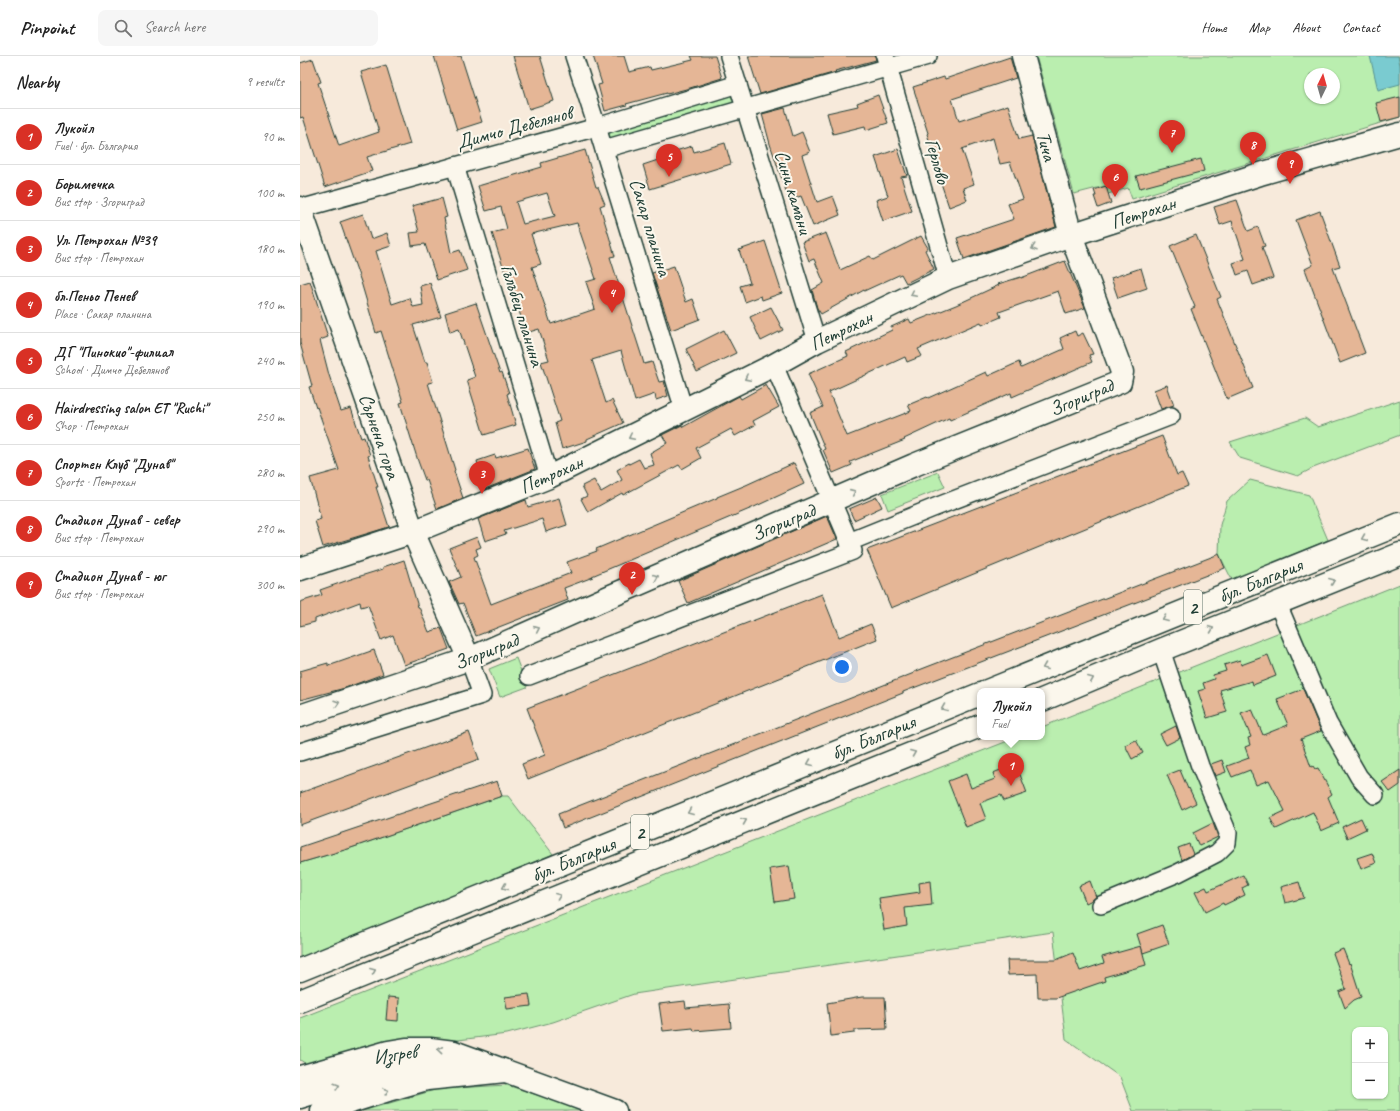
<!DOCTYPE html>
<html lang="en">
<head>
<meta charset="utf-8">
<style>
  :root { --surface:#fff; --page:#f6f6f6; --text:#222; --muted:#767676; --line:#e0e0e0; --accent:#d93025 }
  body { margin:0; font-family:Caveat,sans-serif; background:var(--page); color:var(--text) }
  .controls { position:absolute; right:12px; bottom:12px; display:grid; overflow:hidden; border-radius:8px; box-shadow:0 1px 3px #0004 }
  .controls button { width:36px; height:36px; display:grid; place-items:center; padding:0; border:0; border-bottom:1px solid var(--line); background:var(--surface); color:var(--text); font:20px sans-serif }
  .compass { position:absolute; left:1004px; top:12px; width:36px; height:36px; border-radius:50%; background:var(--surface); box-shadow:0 1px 3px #0004; rotate:5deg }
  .you { position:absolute; left:542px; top:611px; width:14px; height:14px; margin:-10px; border:3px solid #fff; border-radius:50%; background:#1a73e8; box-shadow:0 0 0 6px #1a73e833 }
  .badge { display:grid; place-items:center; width:26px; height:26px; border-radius:50%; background:var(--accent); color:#fff; font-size:13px; font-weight:700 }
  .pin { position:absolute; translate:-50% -33px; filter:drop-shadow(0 1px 2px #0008) }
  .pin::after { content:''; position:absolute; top:21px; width:14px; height:12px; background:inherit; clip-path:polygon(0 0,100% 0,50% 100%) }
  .popup { position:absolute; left:677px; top:632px; width:68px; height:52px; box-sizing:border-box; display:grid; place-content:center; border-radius:8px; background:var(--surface); filter:drop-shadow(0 1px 3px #0005); font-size:13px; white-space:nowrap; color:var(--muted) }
  .popup b { font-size:15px; color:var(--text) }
  .popup::after { content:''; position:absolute; left:50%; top:100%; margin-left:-8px; border:8px solid transparent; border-top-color:var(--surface) }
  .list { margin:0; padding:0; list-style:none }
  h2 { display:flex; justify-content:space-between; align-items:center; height:52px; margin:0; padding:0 16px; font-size:17px }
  h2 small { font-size:13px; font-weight:400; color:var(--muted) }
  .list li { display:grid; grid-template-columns:26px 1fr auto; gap:12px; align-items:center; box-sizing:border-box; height:56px; padding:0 16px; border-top:1px solid var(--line) }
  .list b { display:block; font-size:15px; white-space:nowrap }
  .list p { margin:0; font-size:13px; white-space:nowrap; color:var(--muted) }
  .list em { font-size:13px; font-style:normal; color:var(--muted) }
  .icon { flex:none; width:22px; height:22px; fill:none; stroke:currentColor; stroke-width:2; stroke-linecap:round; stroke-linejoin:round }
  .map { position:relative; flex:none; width:1100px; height:1055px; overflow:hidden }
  header { display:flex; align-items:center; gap:24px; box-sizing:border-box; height:56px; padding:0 20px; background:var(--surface); border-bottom:1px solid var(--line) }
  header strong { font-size:19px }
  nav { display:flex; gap:22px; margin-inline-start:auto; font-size:14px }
  .search { width:280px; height:36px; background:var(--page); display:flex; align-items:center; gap:10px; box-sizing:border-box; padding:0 14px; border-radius:8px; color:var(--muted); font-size:15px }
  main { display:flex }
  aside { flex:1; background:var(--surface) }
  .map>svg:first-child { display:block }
  .green { fill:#baeeaf; stroke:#6c9672; fill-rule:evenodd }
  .water { fill:#7acbd0; stroke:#569292 }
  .building { fill:#e5b696; stroke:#1f3d34; fill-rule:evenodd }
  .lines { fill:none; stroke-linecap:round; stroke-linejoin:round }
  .minor-casing { stroke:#1f3d34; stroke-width:20 }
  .tertiary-casing { stroke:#1f3d34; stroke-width:25 }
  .secondary-casing { stroke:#1f3d34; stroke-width:25 }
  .trunk-casing { stroke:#1f3d34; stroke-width:25 }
  .minor { stroke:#fbf7ec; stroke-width:17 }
  .tertiary { stroke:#fbf7ec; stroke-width:22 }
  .secondary { stroke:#fbf7ec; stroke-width:22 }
  .trunk { stroke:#fbf7ec; stroke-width:22 }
  .oneway { stroke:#8d9a90 }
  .labels { text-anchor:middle; stroke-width:4; stroke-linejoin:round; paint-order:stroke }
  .shield { fill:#fbf7ec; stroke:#61756b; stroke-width:1 }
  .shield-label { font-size:19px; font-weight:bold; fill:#1f3d34 }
  .street-label { font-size:20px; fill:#1f3d34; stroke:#fbf7ec }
</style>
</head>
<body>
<header>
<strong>Pinpoint</strong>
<div class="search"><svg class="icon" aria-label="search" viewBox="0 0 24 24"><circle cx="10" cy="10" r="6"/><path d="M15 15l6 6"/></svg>Search here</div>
<nav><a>Home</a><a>Map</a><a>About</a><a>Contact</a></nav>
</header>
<main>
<aside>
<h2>Nearby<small>9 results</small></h2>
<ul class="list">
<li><span class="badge">1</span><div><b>Лукойл</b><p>Fuel · бул. България</p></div><em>90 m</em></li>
<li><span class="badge">2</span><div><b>Боримечка</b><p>Bus stop · Згориград</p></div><em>100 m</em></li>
<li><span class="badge">3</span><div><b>Ул. Петрохан №39</b><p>Bus stop · Петрохан</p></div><em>180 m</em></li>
<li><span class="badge">4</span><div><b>бл.Пеньо Пенев</b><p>Place · Сакар планина</p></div><em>190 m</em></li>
<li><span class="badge">5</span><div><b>ДГ &quot;Пинокио&quot;-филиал</b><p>School · Димчо Дебелянов</p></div><em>240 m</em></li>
<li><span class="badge">6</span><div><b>Hairdressing salon ET &quot;Ruchi&quot;</b><p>Shop · Петрохан</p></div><em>250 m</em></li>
<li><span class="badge">7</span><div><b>Спортен Клуб &quot;Дунав&quot;</b><p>Sports · Петрохан</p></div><em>280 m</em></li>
<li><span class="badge">8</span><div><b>Стадион Дунав - север</b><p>Bus stop · Петрохан</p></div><em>290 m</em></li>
<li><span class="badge">9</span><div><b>Стадион Дунав - юг</b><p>Bus stop · Петрохан</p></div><em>300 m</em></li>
</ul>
</aside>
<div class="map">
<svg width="1100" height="1055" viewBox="0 0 1100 1055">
  <rect width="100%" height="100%" fill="#f7eadb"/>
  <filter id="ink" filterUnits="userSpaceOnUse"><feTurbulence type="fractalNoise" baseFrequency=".025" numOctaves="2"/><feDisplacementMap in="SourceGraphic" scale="8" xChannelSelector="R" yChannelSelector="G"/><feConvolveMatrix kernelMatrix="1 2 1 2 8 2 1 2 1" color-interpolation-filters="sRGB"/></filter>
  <g filter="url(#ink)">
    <g class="green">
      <path d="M 736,0 L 1100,0 L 1100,61 L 832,143 L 828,132 L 808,138 L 805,130 L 774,138 ZM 1010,18 L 1034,18 L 1034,42 L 1010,42 Z"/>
      <path d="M 435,37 L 438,47 L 310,85 L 308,76 Z"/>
      <path d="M 1100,344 L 1100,379 L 1013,412 L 998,420 L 940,402 L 930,386 L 1005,362 L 1018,371 Z"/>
      <path d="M 638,416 L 645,431 L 588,454 L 582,438 Z"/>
      <path d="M 950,424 L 1009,439 L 1028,484 L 932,524 L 919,498 L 920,469 L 927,445 Z"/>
      <path d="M 1100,528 L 1100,1055 L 833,1055 L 820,1021 L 766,983 L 753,876 L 334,938 L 253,966 L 207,978 L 158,984 L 112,983 L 89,985 L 53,994 L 25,1005 L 8,1009 L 0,1004 L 0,962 L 718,681 L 742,681 L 742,671 ZM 1055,974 L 1085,974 L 1085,1040 L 1055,1040 Z"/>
      <path d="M 216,602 L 227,631 L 200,641 L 189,613 Z"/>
      <path d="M 202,740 L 208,740 L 253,798 L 0,906 L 0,807 L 48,793 Z"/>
      <path d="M 207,1029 L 286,1055 L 62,1055 L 138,1033 Z"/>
    </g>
    <path class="water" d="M 1070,0 L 1098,0 L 1100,9 L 1100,28 L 1078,34 Z"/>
    <g class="building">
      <path d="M 134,0 L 161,0 L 182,66 L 157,74 Z"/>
      <path d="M 213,0 L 240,0 L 254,45 L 229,53 Z"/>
      <path d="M 293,0 L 324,0 L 329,16 L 350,11 L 351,14 L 393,4 L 391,0 L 415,0 L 422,22 L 390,32 L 367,38 L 367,37 L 326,48 L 327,49 L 305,55 L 298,29 L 302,28 Z"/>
      <path d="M 448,0 L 575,0 L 576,4 L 535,15 L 536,16 L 460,38 Z"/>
      <path d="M 710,1 L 716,22 L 652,43 L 659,65 L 708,49 L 719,83 L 732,80 L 756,171 L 664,203 L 657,182 L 714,163 L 708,148 L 723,143 L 710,106 L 700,108 L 693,82 L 662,93 L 674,128 L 663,132 L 667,144 L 649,151 L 635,109 L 637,108 L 627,78 L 628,77 L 613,31 L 644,21 L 645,23 Z"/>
      <path d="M 13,3 L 21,26 L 18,27 L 39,90 L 79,76 L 61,16 L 86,9 L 110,88 L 67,101 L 72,115 L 25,131 L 3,61 L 0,62 L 0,7 Z"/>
      <path d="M 578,39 L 588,67 L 566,74 L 565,70 L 533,78 L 527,57 L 558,50 L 557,47 Z"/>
      <path d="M 1100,41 L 1100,61 L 1081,66 L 1076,47 Z"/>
      <path d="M 485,52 L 493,80 L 502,76 L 510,96 L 502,99 L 517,146 L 533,140 L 540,159 L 513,170 L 501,140 L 489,144 L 470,88 L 462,58 Z"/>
      <path d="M 425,87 L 431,108 L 350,133 L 343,109 L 373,99 L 372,96 L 392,90 L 394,96 Z"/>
      <path d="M 598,93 L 607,120 L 601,121 L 612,155 L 583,165 L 576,144 L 588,140 L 575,101 Z"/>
      <path d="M 285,94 L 296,131 L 298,131 L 305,148 L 300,150 L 315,200 L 310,201 L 342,301 L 344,308 L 352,306 L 359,326 L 364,325 L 368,340 L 356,344 L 355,338 L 335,345 L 321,295 L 292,304 L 306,347 L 312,344 L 323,367 L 287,383 L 287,385 L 262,393 L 255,367 L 260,365 L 241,306 L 249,304 L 239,273 L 226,277 L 208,220 L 206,220 L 192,177 L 207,173 L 201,151 L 186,155 L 178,130 L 242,111 L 241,107 ZM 247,137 L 255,160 L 223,168 L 216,146 ZM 277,167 L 296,223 L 286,226 L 295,253 L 251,268 L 232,211 L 241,208 L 231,178 Z"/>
      <path d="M 901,103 L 904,115 L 840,132 L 836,120 Z"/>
      <path d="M 806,130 L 811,147 L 798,152 L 794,140 L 796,140 L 794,134 Z"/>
      <path d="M 142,142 L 147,161 L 144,162 L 151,197 L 160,194 L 167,214 L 137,224 L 125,188 L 112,190 L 110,177 L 119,176 L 112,150 Z"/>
      <path d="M 937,144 L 948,175 L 958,171 L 965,190 L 962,191 L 973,222 L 953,229 L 948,215 L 937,219 L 933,207 L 945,203 L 932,165 L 920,169 L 914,151 Z"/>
      <path d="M 1020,155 L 1040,210 L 1033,212 L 1065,297 L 1040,307 L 1005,213 L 1013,209 L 996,164 Z"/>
      <path d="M 63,158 L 71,183 L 87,177 L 91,190 L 76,195 L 92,248 L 110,242 L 113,251 L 123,249 L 120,230 L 130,227 L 141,261 L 113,269 L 125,306 L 127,306 L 133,326 L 128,327 L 155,414 L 154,415 L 163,442 L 137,453 L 127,424 L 125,424 L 118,405 L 100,347 L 103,346 L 81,275 L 76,277 L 61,226 L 40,166 Z"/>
      <path d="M 526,177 L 540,214 L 570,200 L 573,204 L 621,180 L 628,192 L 625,194 L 634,213 L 606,227 L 601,218 L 564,235 L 564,234 L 521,258 L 517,252 L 512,234 L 524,227 L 514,203 L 509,205 L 502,186 Z"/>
      <path d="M 896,179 L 921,241 L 917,243 L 953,332 L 927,343 L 891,253 L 895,251 L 870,190 Z"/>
      <path d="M 465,185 L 482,237 L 462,244 L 461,240 L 445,246 L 440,230 L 450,227 L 439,194 Z"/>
      <path d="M 765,205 L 785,252 L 766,258 L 758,235 L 699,256 L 701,261 L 682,269 L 681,266 L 618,293 L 622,300 L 607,306 L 605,301 L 529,336 L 547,380 L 611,355 L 608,349 L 627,341 L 628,342 L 686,316 L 688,320 L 719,306 L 721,312 L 764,293 L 760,282 L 775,275 L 777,280 L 783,277 L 793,298 L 789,299 L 792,306 L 712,341 L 711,337 L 650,364 L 649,362 L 604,383 L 605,384 L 550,406 L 552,409 L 533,417 L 523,394 L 525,393 L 510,357 L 523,351 L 508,318 L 548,300 L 546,296 L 592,274 L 591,271 L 609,263 L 611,267 L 656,249 L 699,229 L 698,228 L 721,221 L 721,222 Z"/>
      <path d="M 374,210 L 386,246 L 393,243 L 400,263 L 371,274 L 352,217 Z"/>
      <path d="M 841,212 L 847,232 L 818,242 L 811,222 Z"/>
      <path d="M 10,225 L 28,281 L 20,284 L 29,319 L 41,355 L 51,352 L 61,382 L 64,381 L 70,399 L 68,400 L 78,431 L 76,431 L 89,471 L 23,491 L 15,465 L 21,463 L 10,422 L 39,414 L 17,351 L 16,352 L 9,331 L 12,330 L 0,287 L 0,228 Z"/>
      <path d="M 176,247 L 200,317 L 202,316 L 209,337 L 207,338 L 216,369 L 184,379 L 167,324 L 175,321 L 159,273 L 150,276 L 145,257 Z"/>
      <path d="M 471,251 L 483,274 L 461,285 L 450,261 Z"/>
      <path d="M 424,274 L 436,297 L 397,316 L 386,293 Z"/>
      <path d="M 466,329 L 479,351 L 453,365 L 455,369 L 435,380 L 431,373 L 396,392 L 401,402 L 382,413 L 379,409 L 323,439 L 322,437 L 288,456 L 281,443 L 287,440 L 282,430 L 294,424 L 301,436 L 322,424 L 317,414 L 329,407 L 329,408 L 339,403 L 344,412 L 354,409 L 350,397 L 367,387 L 362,379 L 382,369 L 383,371 L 439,340 L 441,343 Z"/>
      <path d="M 867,329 L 874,349 L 861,353 L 854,334 Z"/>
      <path d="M 862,380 L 877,419 L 882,417 L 888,430 L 591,552 L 567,494 Z"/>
      <path d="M 228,392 L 235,413 L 185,433 L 177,405 L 195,399 L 196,402 Z"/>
      <path d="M 494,407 L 504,428 L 452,452 L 292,520 L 293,521 L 264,532 L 268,544 L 176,580 L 163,547 L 159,548 L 149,526 L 161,521 L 149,492 L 177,481 L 181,491 L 176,493 L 178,499 L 174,501 L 191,548 L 271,517 L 267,506 L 297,495 L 296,493 L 417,442 L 417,441 L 446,429 Z"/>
      <path d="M 577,441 L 582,451 L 554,464 L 549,453 Z"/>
      <path d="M 259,442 L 267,469 L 246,476 L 242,463 L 204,475 L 206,478 L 185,485 L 178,463 L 226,444 L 228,451 Z"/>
      <path d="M 527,460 L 537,483 L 388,547 L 378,525 Z"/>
      <path d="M 919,498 L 925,512 L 603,636 L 603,637 L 263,772 L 258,758 L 614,617 L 614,616 Z"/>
      <path d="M 104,504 L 118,551 L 119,551 L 129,576 L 141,572 L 149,593 L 104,609 L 93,579 L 81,584 L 68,549 L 61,551 L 60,546 L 15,563 L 15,566 L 0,570 L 0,546 L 22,539 L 20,534 L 51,523 L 83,513 L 83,511 Z"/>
      <path d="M 522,538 L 539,581 L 571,568 L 577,583 L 228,723 L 222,708 L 245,699 L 227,652 Z"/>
      <path d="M 74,594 L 83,618 L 45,632 L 0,644 L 0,615 L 28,607 L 28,610 Z"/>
      <path d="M 968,599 L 976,620 L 953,629 L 952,625 L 920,634 L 927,656 L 907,662 L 898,635 L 905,633 L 903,627 L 914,623 L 913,619 L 926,615 L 924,609 L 940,604 L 941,609 Z"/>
      <path d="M 1003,633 L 1021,675 L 1001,683 L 1011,711 L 1013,710 L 1015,713 L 1018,712 L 1032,738 L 1028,741 L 1039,767 L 1021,775 L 1013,756 L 976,773 L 970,762 L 985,755 L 969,724 L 956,729 L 950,714 L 932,721 L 927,710 L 949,702 L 945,691 L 950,689 L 948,682 L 951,681 L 941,657 L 952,653 L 963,679 L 988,669 L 977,643 Z"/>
      <path d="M 876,670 L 880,682 L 866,689 L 860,678 Z"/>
      <path d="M 169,676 L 179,703 L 0,769 L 0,737 Z"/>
      <path d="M 836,684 L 843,697 L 832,703 L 825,689 Z"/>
      <path d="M 922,704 L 926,716 L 915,720 L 911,708 Z"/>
      <path d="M 716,708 L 727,737 L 704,745 L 701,739 L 680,747 L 686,763 L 666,771 L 648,725 L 666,718 L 671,732 L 695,723 L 693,717 Z"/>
      <path d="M 880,714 L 888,733 L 889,732 L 896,747 L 882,754 L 867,719 Z"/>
      <path d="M 1100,714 L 1100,729 L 1090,736 L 1082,726 Z"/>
      <path d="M 197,725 L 202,740 L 48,793 L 0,807 L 0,791 Z"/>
      <path d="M 1061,762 L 1066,773 L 1047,782 L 1042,771 Z"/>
      <path d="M 913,767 L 918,781 L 899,790 L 893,777 Z"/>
      <path d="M 889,788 L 893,798 L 882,804 L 878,792 Z"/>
      <path d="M 1072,797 L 1076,807 L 1061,813 L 1057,802 Z"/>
      <path d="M 489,810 L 494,843 L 475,846 L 470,813 Z"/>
      <path d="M 943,819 L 948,829 L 942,832 L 945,839 L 924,849 L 923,847 L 905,856 L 895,836 L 906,831 L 908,835 Z"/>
      <path d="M 630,825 L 632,849 L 605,852 L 607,870 L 584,874 L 579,842 L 620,836 L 619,827 Z"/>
      <path d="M 790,825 L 796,841 L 792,844 L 786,847 L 779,830 Z"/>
      <path d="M 999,826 L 1004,842 L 985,847 L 981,831 Z"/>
      <path d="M 862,869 L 869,888 L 843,897 L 837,878 Z"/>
      <path d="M 841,890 L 846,909 L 804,921 L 805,925 L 756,942 L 738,942 L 737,918 L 708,919 L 707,904 L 756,904 L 773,897 L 780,915 L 804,907 L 802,901 Z"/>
      <path d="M 1043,893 L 1049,908 L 1050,907 L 1061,941 L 1054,944 L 1045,952 L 1039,936 L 1046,933 L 1033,897 Z"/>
      <path d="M 229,938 L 231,950 L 207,953 L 205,941 Z"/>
      <path d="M 88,941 L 99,942 L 98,965 L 86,964 Z"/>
      <path d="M 562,941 L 585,941 L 587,973 L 554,974 L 554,977 L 531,980 L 527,947 Z"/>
      <path d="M 385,945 L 386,952 L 429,948 L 431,972 L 394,975 L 393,972 L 363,975 L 359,948 Z"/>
    </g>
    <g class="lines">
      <g class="minor-casing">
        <g id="minor">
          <path d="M 274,0 L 297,71 L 384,354"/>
          <path d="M 429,0 L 517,285"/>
          <path d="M 585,0 L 648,222"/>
          <path d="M 304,93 L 628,0"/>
          <path d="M 155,110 L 249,421"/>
          <path d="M 0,153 L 297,71 L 438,28"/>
          <path d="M 549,486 L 633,452 L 871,360"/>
          <path d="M 977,546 L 1028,667 L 1059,721 L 1075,739"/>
          <path d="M 229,620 L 553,495 L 474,309"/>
          <path d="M 0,696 L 182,639 L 169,603"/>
          <path d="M 801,849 L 878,817 L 917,797 L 927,787 L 928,777 L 900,710 L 861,594"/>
        </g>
      </g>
      <g class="tertiary-casing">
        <g id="tertiary">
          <path d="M 0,152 L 113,476 L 169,603"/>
          <path d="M 0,513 L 113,476 L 249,421 L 474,309 L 517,285 L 648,222 L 771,179 L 960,118 L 1100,78"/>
          <path d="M 0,660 L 169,603 L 311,540 L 614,409 L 820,326 L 822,316 L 771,179 L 723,0"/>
        </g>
      </g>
      <g class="secondary-casing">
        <g id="secondary">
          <path d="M 0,1021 L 88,996 L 106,993 L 130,993 L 154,996 L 315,1055"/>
          <path d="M 0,1041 L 98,1011 L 124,1008 L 151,1009"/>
        </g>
      </g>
      <g class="trunk-casing">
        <g id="trunk">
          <path d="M 687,635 L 1100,468"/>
          <path d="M 742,644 L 861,594 L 1100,498"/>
          <path d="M 0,914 L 680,638"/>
          <path d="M 0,945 L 680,670"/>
          <path d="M 22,1055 L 88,1034 L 127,1023 L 205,1015"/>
        </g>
      </g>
      <use href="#minor" class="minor"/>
      <use href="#tertiary" class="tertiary"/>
      <use href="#secondary" class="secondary"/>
      <use href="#trunk" class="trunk"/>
    </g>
    <defs><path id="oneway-chevron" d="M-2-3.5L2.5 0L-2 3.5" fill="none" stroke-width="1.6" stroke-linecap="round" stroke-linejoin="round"/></defs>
    <g class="oneway">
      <use href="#oneway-chevron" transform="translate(734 192) rotate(161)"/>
      <use href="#oneway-chevron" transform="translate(613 238) rotate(154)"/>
      <use href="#oneway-chevron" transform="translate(447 322) rotate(153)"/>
      <use href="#oneway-chevron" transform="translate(331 381) rotate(154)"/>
      <use href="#oneway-chevron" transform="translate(553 436) rotate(-24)"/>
      <use href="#oneway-chevron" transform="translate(1064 482) rotate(158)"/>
      <use href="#oneway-chevron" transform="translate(356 521) rotate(-23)"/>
      <use href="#oneway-chevron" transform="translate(1032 525) rotate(-22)"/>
      <use href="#oneway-chevron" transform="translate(865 563) rotate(158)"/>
      <use href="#oneway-chevron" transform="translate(237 573) rotate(-24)"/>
      <use href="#oneway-chevron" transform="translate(911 573) rotate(-22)"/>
      <use href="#oneway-chevron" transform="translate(745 611) rotate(158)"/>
      <use href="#oneway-chevron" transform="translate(791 623) rotate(-23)"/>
      <use href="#oneway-chevron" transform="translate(37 647) rotate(-18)"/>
      <use href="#oneway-chevron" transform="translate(644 652) rotate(158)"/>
      <use href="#oneway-chevron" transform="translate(613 697) rotate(-22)"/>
      <use href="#oneway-chevron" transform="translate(510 707) rotate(158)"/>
      <use href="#oneway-chevron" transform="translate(390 756) rotate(158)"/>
      <use href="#oneway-chevron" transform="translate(444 765) rotate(-22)"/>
      <use href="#oneway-chevron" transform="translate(205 831) rotate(158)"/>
      <use href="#oneway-chevron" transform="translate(258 840) rotate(-22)"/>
      <use href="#oneway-chevron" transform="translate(73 915) rotate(-22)"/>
      <use href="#oneway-chevron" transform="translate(140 994) rotate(-174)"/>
      <use href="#oneway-chevron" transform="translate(37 1030) rotate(-17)"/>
      <use href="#oneway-chevron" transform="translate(86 1035) rotate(-17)"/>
    </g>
  </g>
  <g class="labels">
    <g class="shield">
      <rect x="884" y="534" width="18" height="34" rx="3"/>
      <rect x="331" y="759" width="18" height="34" rx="3"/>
    </g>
    <g class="shield-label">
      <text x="893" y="558">2</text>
      <text x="340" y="783">2</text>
    </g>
    <g class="street-label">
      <text transform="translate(214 71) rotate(-15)" y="7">Димчо Дебелянов</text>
      <text transform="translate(747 90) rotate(75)" y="7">Тича</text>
      <text transform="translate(638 105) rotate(74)" y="7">Герлово</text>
      <text transform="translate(494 136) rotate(73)" y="7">Сини камъни</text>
      <text transform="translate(843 156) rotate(-18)" y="7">Петрохан</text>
      <text transform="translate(351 171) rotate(73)" y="7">Сакар планина</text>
      <text transform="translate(223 259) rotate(73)" y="7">Гълъбец планина</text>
      <text transform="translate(541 274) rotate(-26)" y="7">Петрохан</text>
      <text transform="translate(781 341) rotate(-23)" y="7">Згориград</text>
      <text transform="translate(80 380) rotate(71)" y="7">Сърнена гора</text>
      <text transform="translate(251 418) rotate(-24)" y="7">Петрохан</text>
      <text transform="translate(483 466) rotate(-23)" y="7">Згориград</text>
      <text transform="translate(960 524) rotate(-22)" y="7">бул. България</text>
      <text transform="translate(186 595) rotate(-22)" y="7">Згориград</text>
      <text transform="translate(573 681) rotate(-22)" y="7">бул. България</text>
      <text transform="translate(273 803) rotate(-22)" y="7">бул. България</text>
      <text transform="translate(95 998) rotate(-9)" y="7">Изгрев</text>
    </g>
  </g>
</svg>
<div class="controls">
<button>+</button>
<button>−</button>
</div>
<svg class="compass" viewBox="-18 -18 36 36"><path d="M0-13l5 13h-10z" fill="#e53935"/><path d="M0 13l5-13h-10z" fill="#767676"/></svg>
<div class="you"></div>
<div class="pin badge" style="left:711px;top:730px">1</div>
<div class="popup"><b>Лукойл</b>Fuel</div>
<div class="pin badge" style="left:332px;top:539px">2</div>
<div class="pin badge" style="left:182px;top:438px">3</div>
<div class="pin badge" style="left:312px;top:257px">4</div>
<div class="pin badge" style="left:369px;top:121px">5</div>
<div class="pin badge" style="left:815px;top:141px">6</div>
<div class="pin badge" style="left:872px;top:97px">7</div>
<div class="pin badge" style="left:953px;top:109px">8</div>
<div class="pin badge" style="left:990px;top:128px">9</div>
</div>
</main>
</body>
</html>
